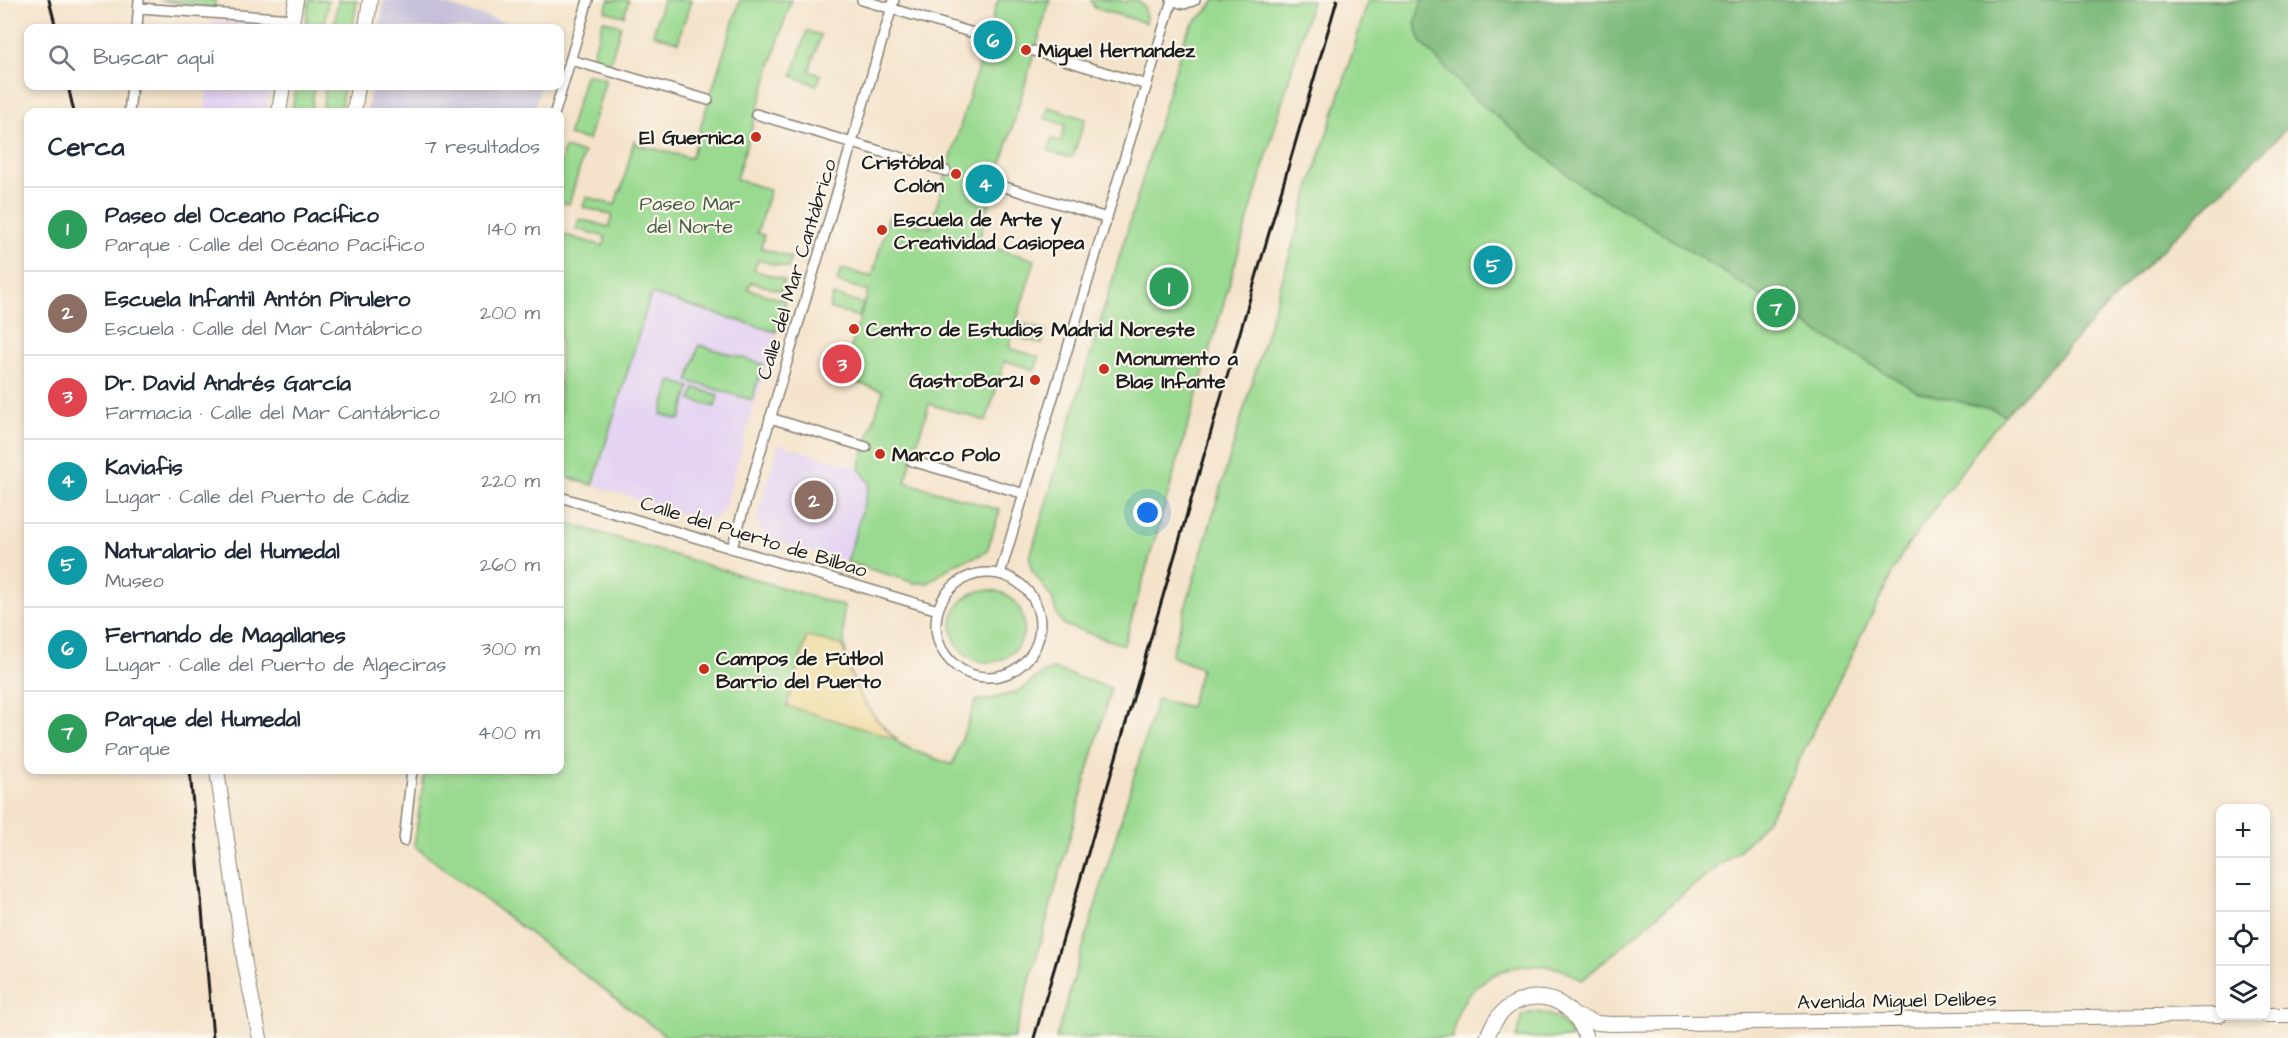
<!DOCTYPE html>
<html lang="es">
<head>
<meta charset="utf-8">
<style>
  :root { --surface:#fff; --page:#f6f6f7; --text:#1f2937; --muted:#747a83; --line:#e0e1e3; --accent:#c8321e }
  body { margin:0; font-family:"Architects Daughter",sans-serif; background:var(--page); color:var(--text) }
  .controls { position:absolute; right:18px; bottom:18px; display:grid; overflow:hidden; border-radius:12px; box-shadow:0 3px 9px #0003 }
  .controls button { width:54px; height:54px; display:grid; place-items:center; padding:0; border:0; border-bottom:2px solid var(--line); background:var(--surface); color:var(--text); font:30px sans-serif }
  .you { position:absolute; left:1148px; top:513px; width:21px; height:21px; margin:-15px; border:4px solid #fff; border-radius:50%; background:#1a73e8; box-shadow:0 0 0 9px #1a73e833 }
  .badge { display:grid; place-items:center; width:39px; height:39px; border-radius:50%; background:var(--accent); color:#fff; font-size:20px; font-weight:700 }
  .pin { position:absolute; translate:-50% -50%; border:3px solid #fff; box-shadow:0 2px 6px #0006 }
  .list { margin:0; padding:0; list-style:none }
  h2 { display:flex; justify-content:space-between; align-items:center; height:78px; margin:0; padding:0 24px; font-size:26px }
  h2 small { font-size:20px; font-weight:400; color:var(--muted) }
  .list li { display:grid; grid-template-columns:39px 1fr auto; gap:18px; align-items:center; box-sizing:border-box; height:84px; padding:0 24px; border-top:2px solid var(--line) }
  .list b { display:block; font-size:22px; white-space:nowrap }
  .list p { margin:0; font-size:20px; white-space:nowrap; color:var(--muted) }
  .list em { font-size:20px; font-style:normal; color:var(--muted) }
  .icon { flex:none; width:33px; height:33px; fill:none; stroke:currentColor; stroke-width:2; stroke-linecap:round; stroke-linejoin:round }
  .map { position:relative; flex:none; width:2288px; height:1038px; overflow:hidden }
  .search { position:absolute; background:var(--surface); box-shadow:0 3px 9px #0003; left:24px; top:24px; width:540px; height:66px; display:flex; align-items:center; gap:15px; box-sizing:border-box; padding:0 21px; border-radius:12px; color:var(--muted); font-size:22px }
  .panel { position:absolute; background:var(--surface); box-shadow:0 3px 9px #0003; left:24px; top:108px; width:540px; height:666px; border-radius:12px }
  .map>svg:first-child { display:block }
  .built { fill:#e4d3f2 }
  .industrial { fill:#c6c0da }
  .green { fill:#9ada90; stroke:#5b7b56; stroke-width:1.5 }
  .forest { fill:#7bba7a; stroke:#4c6b4b; stroke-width:1.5 }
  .sand { fill:#eeda9e; stroke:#857b5d; stroke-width:1.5 }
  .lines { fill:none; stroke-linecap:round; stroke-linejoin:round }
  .street-casing { stroke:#888073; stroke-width:12 }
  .secondary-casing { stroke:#888073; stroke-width:16 }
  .street { stroke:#fff; stroke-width:9 }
  .secondary { stroke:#fff; stroke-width:14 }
  .rail { stroke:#1c1c1c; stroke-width:3 }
  .poi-dot { fill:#c8321e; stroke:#fbf7ec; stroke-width:2 }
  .labels { text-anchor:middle; stroke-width:4.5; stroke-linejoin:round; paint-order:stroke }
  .poi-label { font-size:20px; font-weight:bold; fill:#1c1c1c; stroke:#fbf7ec; text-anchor:start }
  .park-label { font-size:20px; fill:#485e45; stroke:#fbf7ec }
  .street-label { font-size:20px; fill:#1c1c1c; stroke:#fbf7ec }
</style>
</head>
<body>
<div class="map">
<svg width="2288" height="1038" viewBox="0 0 2288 1038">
  <rect width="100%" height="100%" fill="#fbf7ec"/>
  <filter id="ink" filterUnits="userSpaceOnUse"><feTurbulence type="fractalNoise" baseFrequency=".0167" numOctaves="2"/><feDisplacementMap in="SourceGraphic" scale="12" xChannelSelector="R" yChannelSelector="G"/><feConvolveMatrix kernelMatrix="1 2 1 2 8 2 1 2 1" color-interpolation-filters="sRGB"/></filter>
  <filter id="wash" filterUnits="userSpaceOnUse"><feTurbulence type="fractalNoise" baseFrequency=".008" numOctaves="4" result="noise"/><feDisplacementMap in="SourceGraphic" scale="24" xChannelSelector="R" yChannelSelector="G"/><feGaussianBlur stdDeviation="1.35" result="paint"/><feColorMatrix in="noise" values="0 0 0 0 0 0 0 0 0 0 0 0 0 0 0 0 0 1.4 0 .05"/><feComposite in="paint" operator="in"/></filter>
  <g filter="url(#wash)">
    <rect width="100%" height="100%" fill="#f4e3ca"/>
    <g class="built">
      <path d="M 212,21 L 262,24 L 273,28 L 212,28 Z"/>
      <path d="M 207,86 L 271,86 L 267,112 L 219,112 L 205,109 Z"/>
      <path d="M 651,294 L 776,332 L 724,509 L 715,519 L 703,520 L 593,485 Z"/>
      <path d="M 779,444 L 859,468 L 870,483 L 847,562 L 770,539 L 760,530 L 757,518 Z"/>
    </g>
    <g class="industrial">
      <path d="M 384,0 L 428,0 L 524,28 L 380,28 Z"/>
      <path d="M 371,86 L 541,86 L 533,112 L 367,112 Z"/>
    </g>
    <g class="green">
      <path d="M 159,0 L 216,0 L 214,8 Z"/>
      <path d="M 309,0 L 328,0 L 324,28 L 305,28 Z"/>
      <path d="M 338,0 L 357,0 L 353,28 L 334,28 Z"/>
      <path d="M 609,0 L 629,0 L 624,16 L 605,11 Z"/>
      <path d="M 663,0 L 691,0 L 678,42 L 653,34 Z"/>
      <path d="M 740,0 L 791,0 L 736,179 L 770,190 L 757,233 L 764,235 L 761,248 L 791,257 L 788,268 L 758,260 L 754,270 L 784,280 L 781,291 L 751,282 L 748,289 L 786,301 L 776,332 L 651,294 L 593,485 L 560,475 L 560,255 L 565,235 L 603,246 L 606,237 L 576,229 L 579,219 L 609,227 L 612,215 L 583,207 L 586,197 L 615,205 L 619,191 L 621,191 L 634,141 L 639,145 L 691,158 Z"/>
      <path d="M 998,0 L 1050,0 L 978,243 L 1035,260 L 1016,322 L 1046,331 L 1042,344 L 1012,335 L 1009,348 L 1039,357 L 1035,370 L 1005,361 L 986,421 L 929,404 L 905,482 L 1000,510 L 987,551 L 978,556 L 956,563 L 928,583 L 915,583 L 847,562 L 870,483 L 859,468 L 883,391 L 842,378 L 868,291 L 837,282 L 841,269 L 872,277 L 889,216 L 930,228 Z"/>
      <path d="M 1090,0 L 1119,0 L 1126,2 L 1129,0 L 1138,0 L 1145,8 L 1146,23 L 1095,8 Z"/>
      <path d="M 1215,0 L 1312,0 L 1124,645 L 1064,625 L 1057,615 L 1052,598 L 1031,569 L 1030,557 L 1184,40 C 1191,19 1204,18 1215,0 Z"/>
      <path d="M 1368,0 L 2288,0 L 2288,127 L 2133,278 L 2005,415 L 1979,447 L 1903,552 L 1775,808 L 1757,832 L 1740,850 L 1684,893 L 1582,980 C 1574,976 1565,970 1557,968 C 1508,956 1454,985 1453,1038 L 1056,1038 L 1157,699 L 1190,707 L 1201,668 L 1171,656 L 1310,186 L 1344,81 Z"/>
      <path d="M 603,20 L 621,26 L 610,63 L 592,57 Z"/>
      <path d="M 807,31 L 821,35 L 809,71 L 821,75 L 817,85 L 792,76 Z"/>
      <path d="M 588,74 L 606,79 L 588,140 L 568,135 L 585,76 Z"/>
      <path d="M 296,86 L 312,86 L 314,89 L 311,112 L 292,112 Z"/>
      <path d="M 331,86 L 344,86 L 340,112 L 322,112 L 325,90 Z"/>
      <path d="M 1049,107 L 1085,119 L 1073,156 L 1070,158 L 1048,151 L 1052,139 L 1061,141 L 1065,125 L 1044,118 Z"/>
      <path d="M 564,148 L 584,153 L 569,204 L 560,202 L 560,164 Z"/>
      <path d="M 833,295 L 863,304 L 859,317 L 829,308 Z"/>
      <path d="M 699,345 L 763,364 L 752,400 L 688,381 Z"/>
      <path d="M 671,381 L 690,387 L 680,420 L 661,414 Z"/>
      <path d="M 695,388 L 718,395 L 715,407 L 691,400 Z"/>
      <path d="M 560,521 L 844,606 C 839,657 857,713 901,744 C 915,753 936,758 952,765 L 976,701 C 990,699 1005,697 1018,691 C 1031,685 1040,671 1054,669 L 1111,688 L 1014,1038 L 668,1038 L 414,846 L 425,770 L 560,770 Z"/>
      <circle cx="988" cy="626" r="36"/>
      <path d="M 1535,1012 C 1553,1013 1565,1021 1572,1038 L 1516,1038 L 1522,1015 Z"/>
    </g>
    <path class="forest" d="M 1422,0 L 2288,0 L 2288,127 L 2133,278 L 2005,415 L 1995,410 L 1918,392 L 1814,330 L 1654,228 L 1579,184 L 1474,98 L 1421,42 L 1415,24 Z"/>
    <path class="sand" d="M 807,636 L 843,646 C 850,683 868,715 897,739 L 787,706 Z"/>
  </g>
  <g filter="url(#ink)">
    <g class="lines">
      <g class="street-casing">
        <g id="street">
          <path d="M 862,0 L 987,37"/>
          <path d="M 1171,0 L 1184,4 L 1195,0"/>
          <path d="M 139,8 L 293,19"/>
          <path d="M 137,28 L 139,0"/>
          <path d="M 1034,51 L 1147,85"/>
          <path d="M 571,60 L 708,100"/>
          <path d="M 129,112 L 132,86"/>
          <path d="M 555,112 L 588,0"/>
          <path d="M 756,114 L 946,171"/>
          <path d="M 995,184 L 1107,218"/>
          <path d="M 770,418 L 866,447"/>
          <path d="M 912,461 L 1025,494"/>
          <path d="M 560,497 L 938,610"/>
          <path d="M 732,548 L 894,0"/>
          <circle cx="988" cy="625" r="52"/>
          <path d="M 1000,574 L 1172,0"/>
          <path d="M 404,841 L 412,770"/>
        </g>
      </g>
      <g class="secondary-casing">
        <g id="secondary">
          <path d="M 291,28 L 296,0"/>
          <path d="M 366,28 L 370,0"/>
          <path d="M 279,112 L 283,86"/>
          <path d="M 354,112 L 358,86"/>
          <path d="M 217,770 L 245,965 L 260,1038"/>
          <path d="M 2266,1015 L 2288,1015"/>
          <path d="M 1576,1016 L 1597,1023 L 1611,1024 L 2220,1015"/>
          <path d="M 1487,1038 C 1504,985 1569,983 1586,1038"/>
        </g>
      </g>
      <use href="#street" class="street"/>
      <use href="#secondary" class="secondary"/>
      <g class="rail">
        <path d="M 49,0 L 56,28"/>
        <path d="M 68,86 L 74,112"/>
        <path d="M 190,770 L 213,1038"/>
        <path d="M 1034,1038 L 1337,0"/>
      </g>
    </g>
  </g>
  <g class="poi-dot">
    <circle cx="1026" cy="50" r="6"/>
    <circle cx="756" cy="137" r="6"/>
    <circle cx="956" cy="174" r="6"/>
    <circle cx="882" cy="230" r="6"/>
    <circle cx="854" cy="329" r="6"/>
    <circle cx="1104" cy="369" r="6"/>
    <circle cx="1035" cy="380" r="6"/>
    <circle cx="880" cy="454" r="6"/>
    <circle cx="704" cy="669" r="6"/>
  </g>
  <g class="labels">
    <g class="poi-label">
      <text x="1038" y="57">Miguel Hernandez</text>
      <text x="744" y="144" text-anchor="end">El Guernica</text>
      <text x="944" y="169" text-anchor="end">Cristóbal<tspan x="944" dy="23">Colón</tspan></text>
      <text x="894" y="226">Escuela de Arte y<tspan x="894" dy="23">Creatividad Casiopea</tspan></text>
      <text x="866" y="336">Centro de Estudios Madrid Noreste</text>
      <text x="1116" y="365">Monumento a<tspan x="1116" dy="23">Blas Infante</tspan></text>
      <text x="1023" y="387" text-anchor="end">GastroBar21</text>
      <text x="892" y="461">Marco Polo</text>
      <text x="716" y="665">Campos de Fútbol<tspan x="716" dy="23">Barrio del Puerto</tspan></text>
    </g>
    <g class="park-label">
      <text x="690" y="210">Paseo Mar<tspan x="690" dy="23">del Norte</tspan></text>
    </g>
    <g class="street-label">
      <text transform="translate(796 269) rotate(-73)" y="7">Calle del Mar Cantábrico</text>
      <text transform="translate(754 536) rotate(17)" y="7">Calle del Puerto de Bilbao</text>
      <text transform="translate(1897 1000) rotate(-1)" y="7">Avenida Miguel Delibes</text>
    </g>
  </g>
</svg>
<div class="controls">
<button>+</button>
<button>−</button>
<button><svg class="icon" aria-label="locate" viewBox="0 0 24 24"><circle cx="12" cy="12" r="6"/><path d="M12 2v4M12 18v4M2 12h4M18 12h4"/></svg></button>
<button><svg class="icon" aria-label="layers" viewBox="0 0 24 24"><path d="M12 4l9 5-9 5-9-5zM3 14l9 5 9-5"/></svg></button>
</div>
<div class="you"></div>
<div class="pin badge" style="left:1169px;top:287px;background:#2e9e5b">1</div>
<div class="pin badge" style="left:814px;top:500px;background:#8d6e63">2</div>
<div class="pin badge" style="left:842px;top:364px;background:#e0444e">3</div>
<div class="pin badge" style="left:985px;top:184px;background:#0f9aa8">4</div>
<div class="pin badge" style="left:1493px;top:265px;background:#0f9aa8">5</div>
<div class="pin badge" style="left:993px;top:40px;background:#0f9aa8">6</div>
<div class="pin badge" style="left:1776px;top:308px;background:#2e9e5b">7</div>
<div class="search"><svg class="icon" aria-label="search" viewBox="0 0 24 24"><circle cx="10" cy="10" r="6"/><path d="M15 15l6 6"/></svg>Buscar aquí</div>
<section class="panel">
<h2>Cerca<small>7 resultados</small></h2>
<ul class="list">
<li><span class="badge" style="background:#2e9e5b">1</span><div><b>Paseo del Oceano Pacífico</b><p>Parque · Calle del Océano Pacífico</p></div><em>140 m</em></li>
<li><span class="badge" style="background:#8d6e63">2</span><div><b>Escuela Infantil Antón Pirulero</b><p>Escuela · Calle del Mar Cantábrico</p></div><em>200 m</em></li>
<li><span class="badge" style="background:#e0444e">3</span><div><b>Dr. David Andrés García</b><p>Farmacia · Calle del Mar Cantábrico</p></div><em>210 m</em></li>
<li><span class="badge" style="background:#0f9aa8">4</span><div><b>Kaviafis</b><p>Lugar · Calle del Puerto de Cádiz</p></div><em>220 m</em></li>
<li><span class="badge" style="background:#0f9aa8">5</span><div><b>Naturalario del Humedal</b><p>Museo</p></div><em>260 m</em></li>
<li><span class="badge" style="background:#0f9aa8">6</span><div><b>Fernando de Magallanes</b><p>Lugar · Calle del Puerto de Algeciras</p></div><em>300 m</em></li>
<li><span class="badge" style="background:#2e9e5b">7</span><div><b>Parque del Humedal</b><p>Parque</p></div><em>400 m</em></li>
</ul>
</section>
</div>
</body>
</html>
